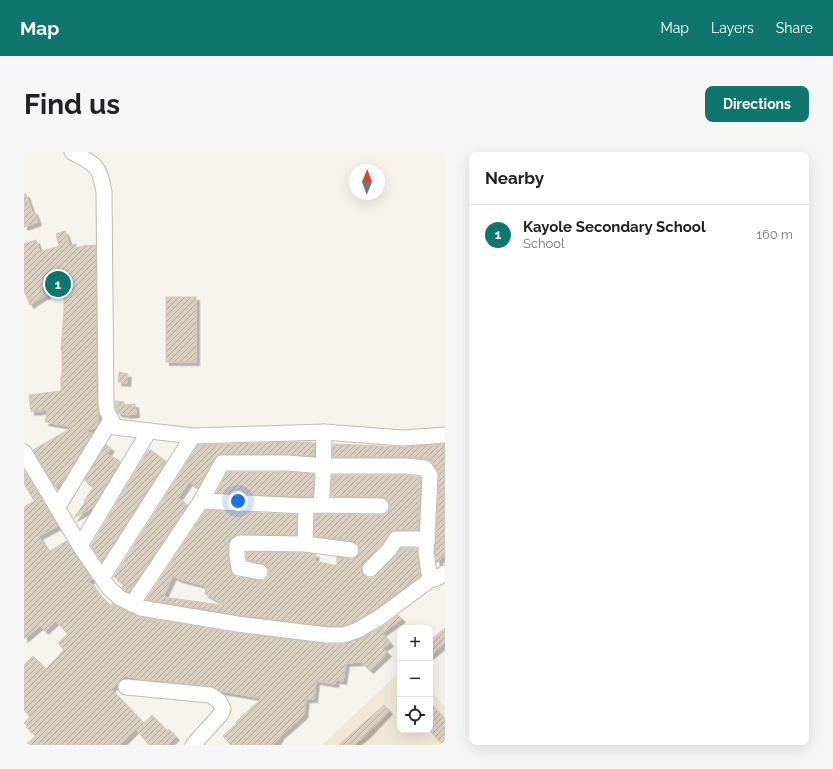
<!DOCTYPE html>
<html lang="en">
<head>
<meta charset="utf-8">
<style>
  :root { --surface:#fff; --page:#f6f6f6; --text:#202124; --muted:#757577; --line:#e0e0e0; --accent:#0f766e }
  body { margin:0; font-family:Raleway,sans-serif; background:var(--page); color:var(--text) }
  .controls { position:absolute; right:12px; bottom:12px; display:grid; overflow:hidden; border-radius:8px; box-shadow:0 4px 16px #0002 }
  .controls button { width:36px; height:36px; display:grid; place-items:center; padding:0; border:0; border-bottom:1px solid var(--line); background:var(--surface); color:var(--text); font:20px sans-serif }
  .compass { position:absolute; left:325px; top:12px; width:36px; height:36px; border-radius:50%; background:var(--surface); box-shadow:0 4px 16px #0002; rotate:1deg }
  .you { position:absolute; left:214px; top:349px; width:14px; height:14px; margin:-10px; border:3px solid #fff; border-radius:50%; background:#1a73e8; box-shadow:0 0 0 6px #1a73e833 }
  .badge { display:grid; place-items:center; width:26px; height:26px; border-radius:50%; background:var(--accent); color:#fff; font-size:13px; font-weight:700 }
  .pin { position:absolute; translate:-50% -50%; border:2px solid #fff; box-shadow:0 1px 4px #0006 }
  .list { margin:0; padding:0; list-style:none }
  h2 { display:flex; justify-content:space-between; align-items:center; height:52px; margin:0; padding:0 16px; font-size:17px }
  h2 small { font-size:13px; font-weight:400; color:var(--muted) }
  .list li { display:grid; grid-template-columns:26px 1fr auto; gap:12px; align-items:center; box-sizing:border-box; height:60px; padding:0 16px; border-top:1px solid var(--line) }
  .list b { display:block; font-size:15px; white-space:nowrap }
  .list p { margin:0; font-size:13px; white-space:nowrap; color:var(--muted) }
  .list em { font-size:13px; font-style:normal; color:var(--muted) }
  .icon { flex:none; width:22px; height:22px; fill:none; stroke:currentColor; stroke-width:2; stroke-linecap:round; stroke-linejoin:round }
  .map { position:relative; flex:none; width:421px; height:593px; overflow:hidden; border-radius:8px }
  header { display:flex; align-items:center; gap:24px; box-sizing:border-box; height:56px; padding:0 20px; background:var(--accent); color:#fff }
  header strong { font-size:19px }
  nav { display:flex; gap:22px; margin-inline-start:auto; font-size:14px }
  .intro { display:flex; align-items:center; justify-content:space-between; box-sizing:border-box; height:96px; padding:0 24px }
  h1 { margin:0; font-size:28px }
  .button { padding:10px 18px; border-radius:8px; background:var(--accent); color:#fff; font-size:14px; font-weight:700 }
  main { display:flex; gap:24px; padding:0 24px }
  aside { flex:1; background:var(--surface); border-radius:8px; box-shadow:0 4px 16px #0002 }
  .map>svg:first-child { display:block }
  .education { fill:#efe8d6 }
  .building { fill:url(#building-hatch); stroke:#d3c7b4; fill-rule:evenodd; filter:url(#shadow) }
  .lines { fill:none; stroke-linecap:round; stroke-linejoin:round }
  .minor-casing { stroke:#c2bbae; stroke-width:17 }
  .minor { stroke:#fff; stroke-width:15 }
</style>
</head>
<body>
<header>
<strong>Map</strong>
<nav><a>Map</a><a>Layers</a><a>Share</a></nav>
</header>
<div class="intro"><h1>Find us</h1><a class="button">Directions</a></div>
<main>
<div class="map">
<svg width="421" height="593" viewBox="0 0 421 593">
  <defs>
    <pattern id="building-hatch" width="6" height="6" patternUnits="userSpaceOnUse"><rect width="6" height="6" fill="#d8cfc1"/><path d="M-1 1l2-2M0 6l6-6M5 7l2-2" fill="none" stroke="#b1aa9e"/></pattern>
    <filter id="shadow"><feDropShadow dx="3.5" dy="3.5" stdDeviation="0" flood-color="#0004"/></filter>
  </defs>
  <rect width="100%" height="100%" fill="#f6f3ec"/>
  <path class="education" d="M 374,521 L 376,521 L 376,578 L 406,578 L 406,537 L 421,555 L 421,593 L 298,593 Z"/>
  <g class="building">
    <path d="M 0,42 L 2,42 L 8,60 L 10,59 L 14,70 L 0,75 Z"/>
    <path d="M 41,79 L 46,94 L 52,92 L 52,96 L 63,93 L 63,94 L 72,93 L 73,251 L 74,261 L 74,273 L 71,276 L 61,278 L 68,282 L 38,331 L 31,335 L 9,298 L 49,275 L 21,270 L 24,258 L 7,260 L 5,243 L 37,239 L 37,224 L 38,224 L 38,198 L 37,198 L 40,158 L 40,121 L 22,144 L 20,144 L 6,153 L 0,138 L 0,92 L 12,88 L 16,100 L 35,94 L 32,82 Z"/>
    <rect x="142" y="145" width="30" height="65"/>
    <path d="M 95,220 L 104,222 L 103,231 L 94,230 Z"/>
    <path d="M 91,249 L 100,250 L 100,253 L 111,252 L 112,262 L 102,263 L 102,262 L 94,261 L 92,256 Z"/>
    <path d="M 274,290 L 288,290 L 288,291 L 291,291 L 290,304 L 263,302 L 198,302 L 193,303 L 174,335 L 165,330 L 154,346 L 164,353 L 105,440 L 98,436 L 100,432 L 90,425 L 174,293 Z"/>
    <path d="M 309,292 L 380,295 L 421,292 L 421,402 L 413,411 L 411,400 L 415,323 L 413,318 L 408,311 L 402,307 L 383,305 L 308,305 Z"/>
    <path d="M 82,293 L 87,296 L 83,302 L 96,309 L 69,355 L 50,366 L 61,350 L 60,349 L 70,334 L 60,328 Z"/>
    <path d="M 125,297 L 142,309 L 78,410 L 67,394 Z"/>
    <path d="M 0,318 L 34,374 L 15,384 L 24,400 L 43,389 L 68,427 L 65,429 L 76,443 L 87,454 L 89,451 L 116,465 L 212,481 L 303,492 L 320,492 L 337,486 L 361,473 L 374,463 L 378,467 L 358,481 L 366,491 L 359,496 L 364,501 L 346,518 L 337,510 L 322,511 L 319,529 L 312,528 L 311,532 L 292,529 L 290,547 L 282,547 L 280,563 L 255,585 L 256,586 L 249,593 L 207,593 L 199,584 L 213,571 L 212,570 L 238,546 L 196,539 L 187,534 L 121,528 L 101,524 L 87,537 L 120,571 L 128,563 L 143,579 L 145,577 L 152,585 L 143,593 L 125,593 L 112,577 L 96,593 L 1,593 L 12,584 L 2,575 L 3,574 L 0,571 L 6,565 L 0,558 L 0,513 L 9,504 L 22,517 L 40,498 L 34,491 L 44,482 L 32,469 L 21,479 L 16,474 L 0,487 L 0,355 L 10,349 L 0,331 Z"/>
    <path d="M 203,320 L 263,320 L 290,322 L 289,345 L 192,341 Z"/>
    <path d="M 308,323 L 382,323 L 396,325 L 397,326 L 394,378 L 372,378 L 367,379 L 358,392 L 340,411 L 337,415 L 337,420 L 340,424 L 344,426 L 349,426 L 371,404 L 377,396 L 393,396 L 396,424 L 351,457 L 330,470 L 318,474 L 304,474 L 214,463 L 122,448 L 182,358 L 273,363 L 272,383 L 216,382 L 208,386 L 204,393 L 204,404 L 206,418 L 209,423 L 213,425 L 239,429 L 243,426 L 245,422 L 245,417 L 242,413 L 223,408 L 222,400 L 280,401 L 292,402 L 290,409 L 313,414 L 313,405 L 326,407 L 331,406 L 334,403 L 336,399 L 335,394 L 332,391 L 290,384 L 291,362 L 357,363 L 361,362 L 364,359 L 366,355 L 365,350 L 362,347 L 357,345 L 307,344 ZM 149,424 L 155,427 L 182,434 L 181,442 L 204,454 L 139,445 Z"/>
    <path d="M 421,476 L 421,491 L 406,504 L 406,489 Z"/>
    <path d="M 406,551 L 421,567 L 421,593 L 419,593 L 406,579 Z"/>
    <path d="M 360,553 L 365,559 L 342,583 L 330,593 L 315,593 Z"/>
  </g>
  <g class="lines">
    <g class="minor-casing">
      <g id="minor">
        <path d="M 48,0 C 71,13 75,11 80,40 L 82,251 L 83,259 L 91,275 L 169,284 L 300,280 L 379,286 L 421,283"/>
        <path d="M 300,280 L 299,326 L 297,353 L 357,354"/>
        <path d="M 0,300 L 56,394 L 78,426 L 85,436 L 96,446 L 117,456 L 213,472 L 303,483 L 320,483 L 334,478 L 356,465 L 406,428 L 413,426 L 421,421"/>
        <path d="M 177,349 L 198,311 L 263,311 L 300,314 L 382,314 L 401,316 L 406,323 L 403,389"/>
        <path d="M 33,356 L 87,268"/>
        <path d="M 281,392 L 327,398"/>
        <path d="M 56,394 L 125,279"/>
        <path d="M 346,417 L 365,398 L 372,387 L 392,387 L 403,389 L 402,400 L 406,428"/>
        <path d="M 236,420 L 215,416 L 213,403 L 213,393 L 216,391 L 281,392 L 282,354"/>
        <path d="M 78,426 L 169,284"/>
        <path d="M 108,452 L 177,349 L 282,354 L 297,353"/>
        <path d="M 102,535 L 186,543 L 195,549 L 199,557 L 197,562 L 169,593"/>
      </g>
    </g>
    <use href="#minor" class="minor"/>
  </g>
</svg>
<div class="controls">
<button>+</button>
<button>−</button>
<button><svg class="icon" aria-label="locate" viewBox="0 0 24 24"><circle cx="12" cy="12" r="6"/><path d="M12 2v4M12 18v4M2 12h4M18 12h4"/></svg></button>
</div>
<svg class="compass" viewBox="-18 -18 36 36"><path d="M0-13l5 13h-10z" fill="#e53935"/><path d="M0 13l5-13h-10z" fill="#757577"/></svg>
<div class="you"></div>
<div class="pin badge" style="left:34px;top:132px">1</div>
</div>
<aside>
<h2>Nearby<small></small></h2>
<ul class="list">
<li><span class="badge">1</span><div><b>Kayole Secondary School</b><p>School</p></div><em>160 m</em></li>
</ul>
</aside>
</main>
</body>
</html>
